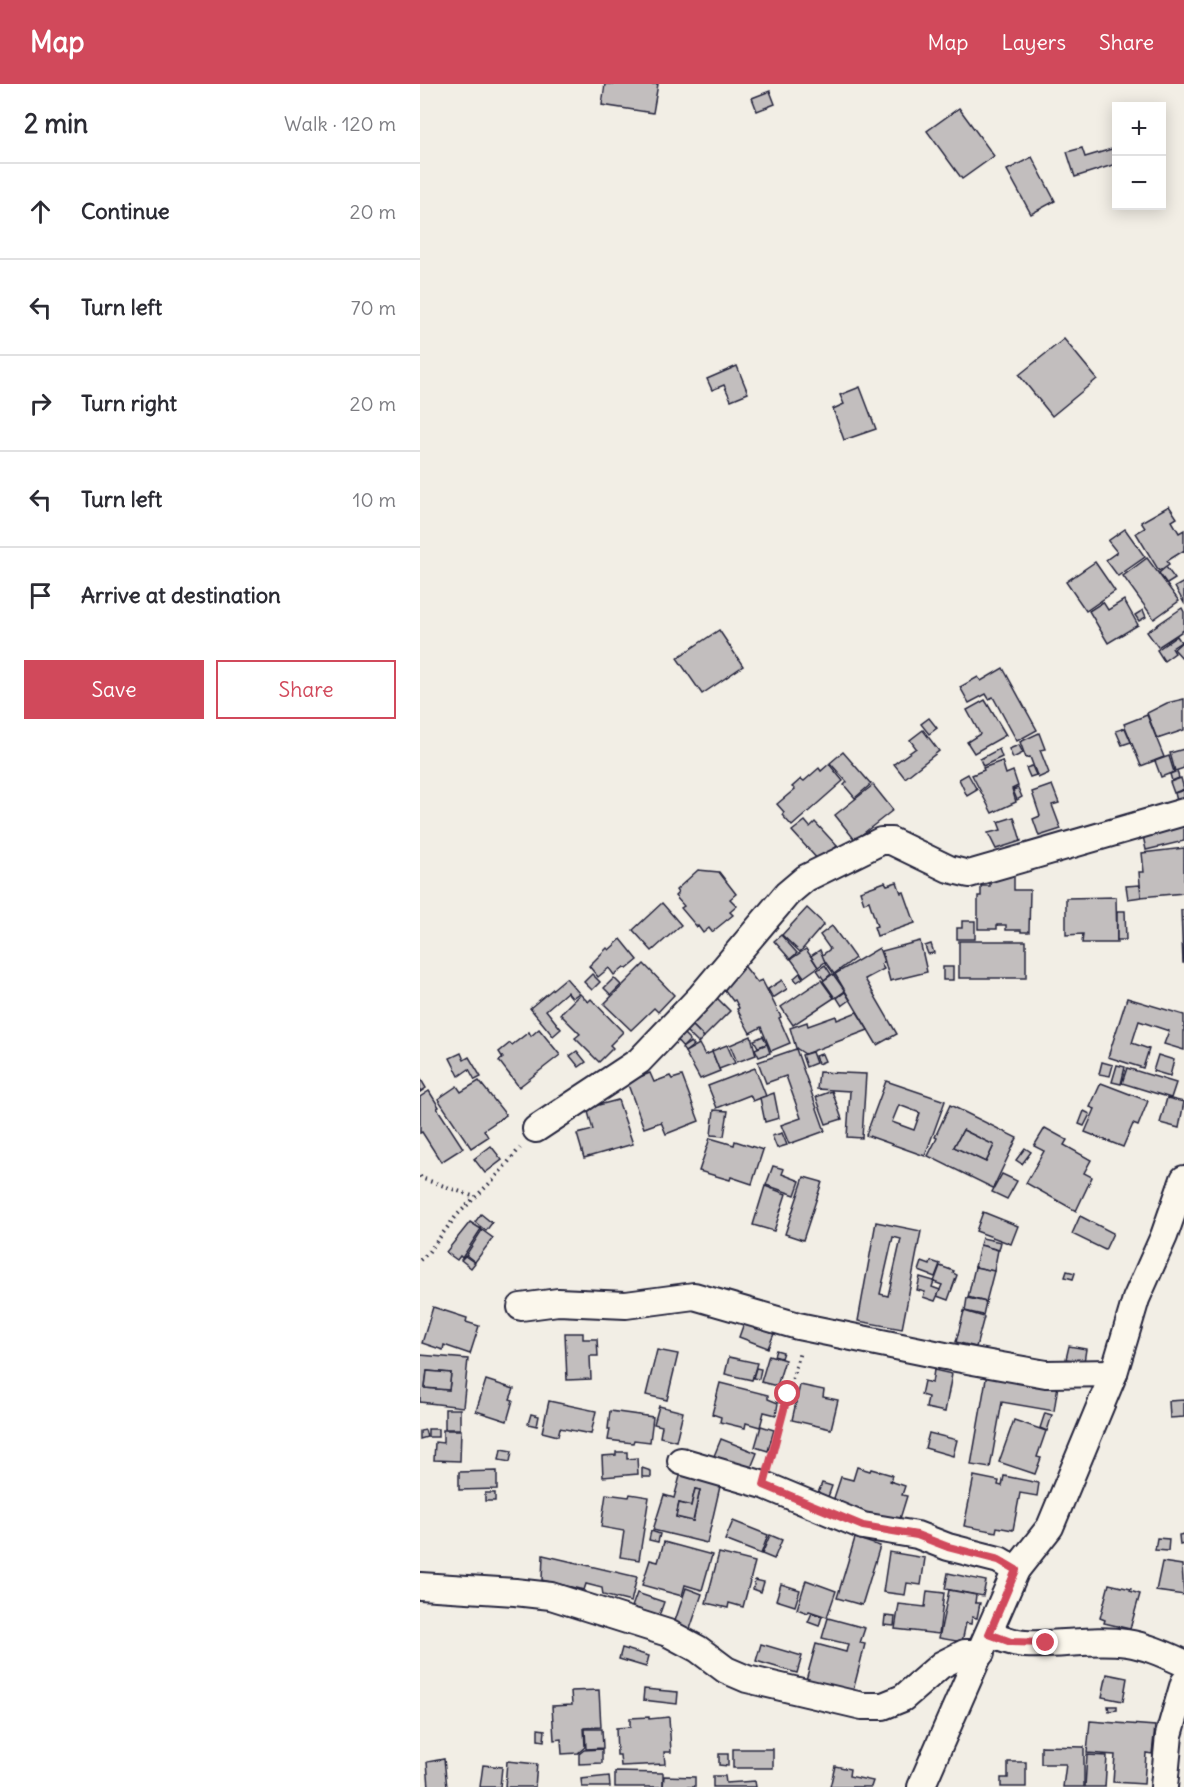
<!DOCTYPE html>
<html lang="en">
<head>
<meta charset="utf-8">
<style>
  :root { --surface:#fff; --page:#f7f7f7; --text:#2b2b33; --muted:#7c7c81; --line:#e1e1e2; --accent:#d1495b }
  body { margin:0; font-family:Delius,sans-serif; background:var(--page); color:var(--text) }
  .controls { position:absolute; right:18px; top:18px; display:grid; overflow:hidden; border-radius:0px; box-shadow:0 3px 15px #0003 }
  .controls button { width:54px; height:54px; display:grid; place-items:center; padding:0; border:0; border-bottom:2px solid var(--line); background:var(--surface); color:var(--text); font:30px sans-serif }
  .stop { position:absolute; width:18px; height:18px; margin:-14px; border:4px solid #d1495b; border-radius:50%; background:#fff }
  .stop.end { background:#d1495b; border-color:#fff; box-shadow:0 2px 6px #0008 }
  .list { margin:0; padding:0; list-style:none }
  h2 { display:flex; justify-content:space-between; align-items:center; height:78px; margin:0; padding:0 24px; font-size:26px }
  h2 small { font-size:20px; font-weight:400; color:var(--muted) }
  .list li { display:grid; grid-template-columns:39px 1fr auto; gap:18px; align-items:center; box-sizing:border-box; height:96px; padding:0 24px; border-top:2px solid var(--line) }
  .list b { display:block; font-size:22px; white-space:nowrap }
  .list em { font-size:20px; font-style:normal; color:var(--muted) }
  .actions { display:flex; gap:12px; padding:18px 24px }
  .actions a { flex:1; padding:14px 0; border:2px solid var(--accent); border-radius:0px; text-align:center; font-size:21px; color:var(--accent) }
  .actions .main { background:var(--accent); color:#fff }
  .icon { flex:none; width:33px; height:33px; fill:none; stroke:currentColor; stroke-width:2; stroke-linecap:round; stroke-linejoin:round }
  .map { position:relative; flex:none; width:764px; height:1703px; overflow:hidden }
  header { display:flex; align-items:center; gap:36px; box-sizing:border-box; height:84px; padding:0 30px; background:var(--accent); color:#fff }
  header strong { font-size:28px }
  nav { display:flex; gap:33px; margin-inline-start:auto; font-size:21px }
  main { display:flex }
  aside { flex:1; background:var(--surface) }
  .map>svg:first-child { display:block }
  .building { fill:#c2bebe; stroke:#22223b; stroke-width:1.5; fill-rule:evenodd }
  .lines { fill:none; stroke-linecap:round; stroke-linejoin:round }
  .minor-casing { stroke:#22223b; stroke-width:30 }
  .path { stroke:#22223b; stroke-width:4; stroke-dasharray:1.5 4.5; stroke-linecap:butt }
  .minor { stroke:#fbf7ec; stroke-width:26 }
  .route { stroke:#d1495b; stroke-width:8 }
</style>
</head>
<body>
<header>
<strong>Map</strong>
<nav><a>Map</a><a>Layers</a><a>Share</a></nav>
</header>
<main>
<aside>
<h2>2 min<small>Walk · 120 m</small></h2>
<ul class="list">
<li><svg class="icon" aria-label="ahead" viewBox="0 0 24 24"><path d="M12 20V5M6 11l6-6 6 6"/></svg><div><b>Continue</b></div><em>20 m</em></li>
<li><svg class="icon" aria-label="left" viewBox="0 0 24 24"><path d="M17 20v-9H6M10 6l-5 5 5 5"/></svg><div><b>Turn left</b></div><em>70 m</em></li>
<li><svg class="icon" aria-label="right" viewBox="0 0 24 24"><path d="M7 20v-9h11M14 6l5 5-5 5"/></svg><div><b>Turn right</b></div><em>20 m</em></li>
<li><svg class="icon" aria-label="left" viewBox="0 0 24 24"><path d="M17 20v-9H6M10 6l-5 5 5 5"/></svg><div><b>Turn left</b></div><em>10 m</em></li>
<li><svg class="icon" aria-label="arrive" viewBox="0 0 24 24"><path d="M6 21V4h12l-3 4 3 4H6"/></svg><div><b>Arrive at destination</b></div></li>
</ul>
<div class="actions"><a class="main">Save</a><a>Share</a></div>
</aside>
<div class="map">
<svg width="764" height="1703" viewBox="0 0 764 1703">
  <rect width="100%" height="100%" fill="#f2eee5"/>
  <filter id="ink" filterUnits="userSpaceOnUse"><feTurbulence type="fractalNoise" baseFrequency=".0167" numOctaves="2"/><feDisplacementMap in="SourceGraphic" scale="12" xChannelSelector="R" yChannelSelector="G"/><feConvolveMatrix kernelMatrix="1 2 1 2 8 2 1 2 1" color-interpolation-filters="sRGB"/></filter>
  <g filter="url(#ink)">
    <g class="building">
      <path d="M 185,0 L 238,0 L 233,29 L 182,21 Z"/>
      <path d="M 350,7 L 355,20 L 337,27 L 332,14 Z"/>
      <path d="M 539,24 L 574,72 L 542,95 L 507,47 Z"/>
      <path d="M 662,64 L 665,73 L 695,64 L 696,80 L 655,93 L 647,68 Z"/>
      <path d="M 612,73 L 635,117 L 611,130 L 587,86 Z"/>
      <path d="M 644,255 L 677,295 L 632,332 L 599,291 Z"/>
      <path d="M 317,282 L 328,309 L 311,316 L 304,301 L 292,306 L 287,295 Z"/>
      <path d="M 440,303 L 456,345 L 424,356 L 413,325 L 424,320 L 420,311 Z"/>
      <path d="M 749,422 L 757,434 L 752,437 L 759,449 L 764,446 L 764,468 L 763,467 L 747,477 L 749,480 L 739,487 L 716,449 L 725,444 L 721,438 Z"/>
      <path d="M 705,445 L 725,473 L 698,492 L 686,476 L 697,468 L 688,457 Z"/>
      <path d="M 727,474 L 759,517 L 734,535 L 703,492 Z"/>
      <path d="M 675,478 L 695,507 L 666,527 L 646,498 Z"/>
      <path d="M 746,483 L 755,495 L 747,500 L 739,489 Z"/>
      <path d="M 764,498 L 764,519 L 755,503 Z"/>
      <path d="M 704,516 L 718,541 L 688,559 L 669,527 L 683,518 L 688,526 Z"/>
      <path d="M 762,524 L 764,528 L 764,546 L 738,563 L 727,548 Z"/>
      <path d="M 723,526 L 726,533 L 719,537 L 715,531 Z"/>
      <path d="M 299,546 L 323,582 L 282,610 L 257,574 Z"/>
      <path d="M 757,552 L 761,558 L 752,564 L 755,569 L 744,577 L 737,566 Z"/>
      <path d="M 764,556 L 764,576 L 754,565 Z"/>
      <path d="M 583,584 L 617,646 L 597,657 L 573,613 L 569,615 L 566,610 L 549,619 L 540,603 L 558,593 L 561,597 Z"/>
      <path d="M 764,615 L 764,646 L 737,655 L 727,629 L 747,619 Z"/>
      <path d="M 565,616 L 586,651 L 554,669 L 547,658 L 560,650 L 547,626 Z"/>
      <path d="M 727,631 L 744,673 L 721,682 L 704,640 Z"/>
      <path d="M 509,634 L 517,644 L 509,650 L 501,640 Z"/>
      <path d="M 705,644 L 711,658 L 702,661 L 696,647 Z"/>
      <path d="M 503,646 L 519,667 L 485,694 L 474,680 L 496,664 L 490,656 Z"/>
      <path d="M 619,649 L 625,665 L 620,666 L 629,689 L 618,694 L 610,673 L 606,674 L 600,658 Z"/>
      <path d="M 599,661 L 603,669 L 593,674 L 589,665 Z"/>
      <path d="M 579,665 L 582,673 L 563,682 L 560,675 Z"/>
      <path d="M 764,665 L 764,684 L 755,687 L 750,669 Z"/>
      <path d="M 423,668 L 451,700 L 435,714 L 424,701 L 427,698 L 410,679 Z"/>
      <path d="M 749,672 L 754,688 L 741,693 L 735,677 Z"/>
      <path d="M 582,677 L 586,690 L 593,687 L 598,702 L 592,705 L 596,718 L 572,729 L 552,691 L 564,686 L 563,684 Z"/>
      <path d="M 409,680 L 423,697 L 372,742 L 362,731 L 364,728 L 357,720 L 375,705 L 372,703 L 381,695 L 384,697 L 399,684 L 401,687 Z"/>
      <path d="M 612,682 L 616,691 L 610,693 L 606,684 Z"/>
      <path d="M 757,687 L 759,694 L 752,697 L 750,690 Z"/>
      <path d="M 548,690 L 557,706 L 547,712 L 539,695 Z"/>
      <path d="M 761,694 L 764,705 L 754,709 L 750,698 Z"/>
      <path d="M 453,701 L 473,726 L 435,756 L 415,731 Z"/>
      <path d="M 632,701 L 639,719 L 632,721 L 641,745 L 619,752 L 613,735 L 620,732 L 612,708 Z"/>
      <path d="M 598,704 L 602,713 L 597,716 L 593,706 Z"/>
      <path d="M 764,706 L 764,715 L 757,717 L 755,709 Z"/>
      <path d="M 594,733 L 601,757 L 576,765 L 568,749 L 581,746 L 578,738 Z"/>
      <path d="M 385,737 L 390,743 L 395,738 L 417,762 L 399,777 L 372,747 Z"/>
      <path d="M 764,738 L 764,757 L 726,766 L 722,747 Z"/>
      <path d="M 764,764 L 764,809 L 721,813 L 719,788 L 724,788 L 722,769 Z"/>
      <path d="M 278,786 L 299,788 L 316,810 L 310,815 L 317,822 L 310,828 L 313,831 L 292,848 L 289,844 L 283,849 L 278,842 L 277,843 L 261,824 L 264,822 L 255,812 L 258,809 L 256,806 Z"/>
      <path d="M 570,790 L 594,791 L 594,806 L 610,806 L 609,848 L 601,848 L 601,846 L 586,846 L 586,841 L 577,841 L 577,845 L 558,845 L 558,812 L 561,812 L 561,802 L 570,802 Z"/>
      <path d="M 465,798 L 467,801 L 477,798 L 481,809 L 484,808 L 495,839 L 457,852 L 454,843 L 457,842 L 449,817 L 444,819 L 440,807 Z"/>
      <path d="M 720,801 L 721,813 L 708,815 L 706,802 Z"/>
      <path d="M 696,813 L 697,859 L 662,859 L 663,850 L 646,851 L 646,814 Z"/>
      <path d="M 242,819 L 261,841 L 232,867 L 213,846 Z"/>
      <path d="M 387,824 L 404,840 L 380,868 L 362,851 Z"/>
      <path d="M 761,826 L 764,826 L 764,879 L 763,879 Z"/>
      <path d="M 697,827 L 705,827 L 706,856 L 697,856 Z"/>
      <path d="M 542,837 L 555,837 L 555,855 L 537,855 L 537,844 L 542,844 Z"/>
      <path d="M 412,842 L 435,874 L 414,890 L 401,872 L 410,865 L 400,851 Z"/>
      <path d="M 361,851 L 377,869 L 370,875 L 354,857 Z"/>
      <path d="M 201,855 L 218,876 L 207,885 L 204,883 L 194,891 L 189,884 L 178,893 L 169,882 L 187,864 L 189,866 Z"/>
      <path d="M 500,857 L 507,888 L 470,897 L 462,867 Z"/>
      <rect x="539" y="857" width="67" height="37"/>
      <path d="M 511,860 L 514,869 L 508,870 L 505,862 Z"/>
      <path d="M 459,864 L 464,878 L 461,880 L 464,885 L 445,895 L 477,950 L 457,961 L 415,890 Z"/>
      <path d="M 386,865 L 398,883 L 384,893 L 371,875 Z"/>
      <path d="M 400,866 L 405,878 L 398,883 L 391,872 Z"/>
      <path d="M 322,879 L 337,898 L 342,896 L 361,933 L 359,934 L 370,959 L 351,967 L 341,943 L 330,949 L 317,925 L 319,924 L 315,916 L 313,917 L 298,897 Z"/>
      <path d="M 224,880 L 254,911 L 238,928 L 234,924 L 211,946 L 184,920 Z"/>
      <path d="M 405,881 L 411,890 L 404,896 L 397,886 Z"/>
      <rect x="523" y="883" width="10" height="13"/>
      <path d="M 380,889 L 383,894 L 377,898 L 374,894 Z"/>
      <path d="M 172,890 L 180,898 L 172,906 L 164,898 Z"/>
      <path d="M 413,890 L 425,907 L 415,914 L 403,897 Z"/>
      <path d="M 146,894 L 159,909 L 152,914 L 147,908 L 126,926 L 141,945 L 133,952 L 110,924 Z"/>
      <path d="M 194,894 L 201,901 L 191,911 L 184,904 Z"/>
      <path d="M 362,896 L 367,905 L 353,914 L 348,905 Z"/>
      <path d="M 401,896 L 414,914 L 373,941 L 361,923 Z"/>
      <path d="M 425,908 L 430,916 L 422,922 L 417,914 Z"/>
      <path d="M 160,910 L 168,918 L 171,915 L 203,948 L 190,961 L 193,964 L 179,978 L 155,954 L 160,950 L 140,930 Z"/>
      <path d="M 297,914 L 310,927 L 284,953 L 271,940 Z"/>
      <path d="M 707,914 L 764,931 L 764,966 L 744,960 L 749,947 L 719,937 L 712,959 L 729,965 L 723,984 L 688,973 Z"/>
      <path d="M 437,928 L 448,946 L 385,970 L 376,964 L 370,944 L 387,938 L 388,942 L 416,932 L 417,936 Z"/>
      <path d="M 271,940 L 284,953 L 278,959 L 265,946 Z"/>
      <path d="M 119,945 L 140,971 L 99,1003 L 79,977 L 83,974 L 79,968 L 90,959 L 92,961 L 109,948 L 111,952 Z"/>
      <path d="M 263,949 L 270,956 L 263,963 L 256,955 Z"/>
      <path d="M 331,952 L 336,971 L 317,978 L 310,961 Z"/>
      <path d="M 343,952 L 347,960 L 338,963 L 334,956 Z"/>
      <path d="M 271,958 L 274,961 L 265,968 L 262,964 Z"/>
      <path d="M 279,960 L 285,971 L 292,968 L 300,987 L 280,995 L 265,968 Z"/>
      <path d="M 347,960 L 350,969 L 339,973 L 335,965 Z"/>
      <path d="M 307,961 L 315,979 L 299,985 L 292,967 Z"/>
      <path d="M 376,965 L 405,1047 L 369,1060 L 361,1041 L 381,1034 L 366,992 L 346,999 L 338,978 Z"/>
      <path d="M 157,967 L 166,978 L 159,983 L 150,972 Z"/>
      <path d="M 392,968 L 396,979 L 386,983 L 382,971 Z"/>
      <path d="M 41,969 L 44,976 L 49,973 L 61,993 L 55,996 L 49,985 L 39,992 L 30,974 Z"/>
      <path d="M 402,970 L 405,977 L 398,980 L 395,972 Z"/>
      <path d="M 738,971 L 754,976 L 750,992 L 733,987 Z"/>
      <path d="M 682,978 L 693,981 L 690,992 L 679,990 Z"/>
      <path d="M 697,981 L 705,983 L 701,1000 L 692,998 Z"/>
      <path d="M 335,984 L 346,1012 L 333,1017 L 330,1011 L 297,1024 L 288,1002 Z"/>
      <path d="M 707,984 L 756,999 L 751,1014 L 702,999 Z"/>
      <path d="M 399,988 L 446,990 L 442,1054 L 427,1053 L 430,1007 L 397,1005 Z"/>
      <path d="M 230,989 L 234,998 L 250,992 L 252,995 L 262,992 L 279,1037 L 246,1050 L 241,1038 L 224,1044 L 207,998 Z"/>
      <path d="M 0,994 L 6,1004 L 0,1008 Z"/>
      <path d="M 59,997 L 86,1031 L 64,1046 L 68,1053 L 51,1064 L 18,1015 L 37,1002 L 41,1008 Z"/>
      <path d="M 466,997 L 525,1017 L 505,1072 L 446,1051 ZM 479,1021 L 500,1029 L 494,1046 L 472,1038 Z"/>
      <path d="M 681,999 L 728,1017 L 718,1042 L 713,1040 L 703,1063 L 665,1048 L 675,1025 L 670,1023 Z"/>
      <path d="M 9,1007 L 19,1023 L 17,1024 L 43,1064 L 21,1078 L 2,1048 L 0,1049 L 0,1013 Z"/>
      <path d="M 412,1007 L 422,1035 L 406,1040 L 396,1013 Z"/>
      <path d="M 354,1009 L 359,1034 L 345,1038 L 340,1014 Z"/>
      <path d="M 747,1014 L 764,1018 L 759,1044 L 740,1039 Z"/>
      <path d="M 198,1016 L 213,1060 L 164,1074 L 157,1050 L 173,1046 L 167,1024 Z"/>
      <path d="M 530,1021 L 597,1054 L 573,1104 L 508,1072 L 517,1054 L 515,1053 ZM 543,1046 L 574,1061 L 566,1078 L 534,1063 Z"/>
      <path d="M 294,1026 L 308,1027 L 304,1052 L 291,1051 Z"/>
      <path d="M 664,1027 L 670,1030 L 664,1042 L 659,1040 Z"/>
      <path d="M 625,1044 L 647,1056 L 644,1061 L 671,1076 L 664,1089 L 672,1093 L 656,1127 L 606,1099 L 624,1067 L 614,1062 Z"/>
      <path d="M 543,1046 L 574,1061 L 566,1078 L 534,1063 Z"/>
      <path d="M 362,1049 L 367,1061 L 357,1064 L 352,1052 Z"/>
      <path d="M 290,1054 L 314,1061 L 315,1057 L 343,1066 L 332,1100 L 311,1093 L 310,1096 L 279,1087 Z"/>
      <path d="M 71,1062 L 82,1076 L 65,1089 L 54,1075 Z"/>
      <path d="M 605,1064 L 611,1068 L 602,1080 L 596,1076 Z"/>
      <path d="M 353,1082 L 364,1085 L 362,1090 L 380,1097 L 375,1111 L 346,1101 Z"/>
      <path d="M 582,1090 L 597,1097 L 587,1115 L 572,1108 Z"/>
      <path d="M 384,1093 L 402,1098 L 383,1156 L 365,1150 Z"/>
      <path d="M 345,1102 L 366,1110 L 354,1147 L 333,1141 Z"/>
      <path d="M 563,1128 L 598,1142 L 591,1160 L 556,1147 Z"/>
      <path d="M 61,1130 L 72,1139 L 66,1147 L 55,1138 Z"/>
      <path d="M 660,1132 L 693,1149 L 685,1166 L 652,1150 Z"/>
      <path d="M 50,1138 L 61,1145 L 42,1174 L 40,1172 L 37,1176 L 26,1168 Z"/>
      <path d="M 456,1138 L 501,1147 L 482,1245 L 438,1237 ZM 473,1153 L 481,1155 L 468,1212 L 460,1210 Z"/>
      <path d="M 62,1146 L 73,1154 L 55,1178 L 46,1171 Z"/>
      <path d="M 562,1154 L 581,1158 L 579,1166 L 560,1161 Z"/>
      <path d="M 560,1161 L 578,1166 L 574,1187 L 555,1183 Z"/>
      <path d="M 45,1172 L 55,1179 L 51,1184 L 41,1176 Z"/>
      <path d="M 511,1177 L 520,1180 L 515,1193 L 499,1187 L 502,1178 L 510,1181 Z"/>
      <path d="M 520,1182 L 534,1187 L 533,1189 L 537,1191 L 528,1216 L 517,1212 L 522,1201 L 514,1198 Z"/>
      <path d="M 555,1183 L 574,1187 L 566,1218 L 548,1213 Z"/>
      <path d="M 647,1187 L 655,1189 L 653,1195 L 645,1193 Z"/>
      <path d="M 500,1193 L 514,1197 L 512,1203 L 520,1206 L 515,1217 L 503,1213 L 505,1208 L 497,1206 Z"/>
      <path d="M 547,1214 L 566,1218 L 563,1231 L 545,1227 Z"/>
      <path d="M 13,1223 L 47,1234 L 46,1238 L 59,1242 L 50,1270 L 24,1261 L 23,1266 L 2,1259 Z"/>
      <path d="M 544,1227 L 564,1233 L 556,1263 L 536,1258 Z"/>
      <path d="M 324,1239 L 354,1250 L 348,1264 L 319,1253 Z"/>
      <path d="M 145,1249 L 163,1249 L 163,1255 L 177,1255 L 178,1272 L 170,1272 L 171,1295 L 147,1296 Z"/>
      <path d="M 649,1262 L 666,1265 L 664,1278 L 646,1275 Z"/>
      <path d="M 237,1266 L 258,1270 L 247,1316 L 226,1311 Z"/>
      <path d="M 356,1266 L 363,1268 L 361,1274 L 354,1272 Z"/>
      <path d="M 0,1271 L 48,1275 L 43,1323 L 0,1318 ZM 7,1287 L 31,1289 L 29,1306 L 5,1304 Z"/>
      <path d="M 349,1271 L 365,1276 L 357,1302 L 341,1298 Z"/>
      <path d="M 309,1273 L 337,1279 L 332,1296 L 305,1290 Z"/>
      <path d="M 336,1284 L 341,1285 L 339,1295 L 333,1294 Z"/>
      <path d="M 514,1286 L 532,1290 L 525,1328 L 506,1324 L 508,1313 L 501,1311 L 504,1297 L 512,1299 Z"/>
      <path d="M 7,1287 L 31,1289 L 29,1306 L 5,1304 Z"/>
      <path d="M 567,1289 L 638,1301 L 634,1327 L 582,1318 L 570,1384 L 551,1381 Z"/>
      <path d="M 66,1296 L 94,1305 L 90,1315 L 93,1316 L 87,1337 L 56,1327 Z"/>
      <path d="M 300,1299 L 348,1311 L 348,1315 L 358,1319 L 356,1331 L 344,1328 L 340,1343 L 326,1339 L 325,1344 L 300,1338 L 301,1333 L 292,1330 Z"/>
      <path d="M 380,1301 L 404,1306 L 403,1313 L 418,1316 L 411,1345 L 372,1336 Z"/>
      <path d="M 764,1316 L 764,1333 L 750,1334 L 749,1317 Z"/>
      <path d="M 129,1317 L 176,1327 L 171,1350 L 140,1344 L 138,1352 L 122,1348 Z"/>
      <path d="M 239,1322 L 263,1328 L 256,1357 L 240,1353 L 242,1342 L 234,1340 Z"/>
      <rect x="25" y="1325" width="15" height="20"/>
      <path d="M 190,1327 L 233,1333 L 230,1358 L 214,1356 L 213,1359 L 188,1356 L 190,1345 L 188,1345 Z"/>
      <path d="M 625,1329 L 632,1331 L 627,1347 L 620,1344 Z"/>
      <path d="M 111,1330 L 119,1332 L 117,1342 L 108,1340 Z"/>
      <path d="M 594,1336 L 626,1347 L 617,1373 L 621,1374 L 615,1390 L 579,1378 Z"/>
      <path d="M 341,1342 L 354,1346 L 348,1367 L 335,1363 Z"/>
      <rect x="8" y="1345" width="10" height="8"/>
      <path d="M 5,1346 L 7,1353 L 0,1355 L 0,1347 Z"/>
      <path d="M 23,1346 L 41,1346 L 40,1377 L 14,1376 L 15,1358 L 23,1359 Z"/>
      <path d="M 509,1349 L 537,1356 L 533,1372 L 505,1364 Z"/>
      <path d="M 301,1355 L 337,1369 L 330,1386 L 294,1372 Z"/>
      <path d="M 81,1365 L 92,1367 L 90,1378 L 79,1376 Z"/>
      <path d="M 196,1368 L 207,1368 L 207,1375 L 217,1374 L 218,1390 L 183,1393 L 182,1372 L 196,1371 Z"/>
      <path d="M 437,1383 L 450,1387 L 451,1385 L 472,1391 L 470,1397 L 485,1402 L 482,1411 L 487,1412 L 479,1438 L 421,1426 L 413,1417 L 421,1393 L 433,1396 Z"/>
      <path d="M 222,1384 L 231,1387 L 231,1393 L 222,1393 Z"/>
      <path d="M 262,1385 L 301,1398 L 287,1459 L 233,1446 L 244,1411 L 254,1414 ZM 275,1405 L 280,1406 L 273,1437 L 256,1433 L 259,1419 L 271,1422 Z"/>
      <path d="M 77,1387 L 77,1405 L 39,1406 L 39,1388 Z"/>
      <path d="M 554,1392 L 579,1397 L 578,1401 L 582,1402 L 584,1392 L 619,1399 L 617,1412 L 600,1409 L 593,1446 L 577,1443 L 576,1448 L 544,1442 Z"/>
      <path d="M 402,1399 L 412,1402 L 408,1413 L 398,1409 Z"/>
      <path d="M 275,1405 L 280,1406 L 273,1437 L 256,1433 L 259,1419 L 271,1422 Z"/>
      <rect x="65" y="1409" width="10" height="8"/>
      <path d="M 186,1410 L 209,1413 L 210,1410 L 229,1413 L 219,1476 L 200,1473 L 204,1447 L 181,1443 Z"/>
      <path d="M 313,1437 L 348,1451 L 341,1470 L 305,1456 Z"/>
      <path d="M 231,1447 L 240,1450 L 238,1458 L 229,1456 Z"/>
      <path d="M 764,1450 L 764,1460 L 760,1461 L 759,1451 Z"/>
      <path d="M 350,1451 L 362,1456 L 354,1475 L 342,1470 Z"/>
      <path d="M 435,1454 L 460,1462 L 442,1521 L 417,1514 Z"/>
      <path d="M 737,1454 L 749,1455 L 748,1467 L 735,1466 Z"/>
      <path d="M 244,1458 L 292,1471 L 282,1506 L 265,1501 L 262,1512 L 222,1501 L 230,1476 L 238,1478 Z"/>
      <path d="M 469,1468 L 505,1474 L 501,1501 L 487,1499 L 485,1511 L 463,1508 Z"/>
      <path d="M 299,1469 L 335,1478 L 323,1523 L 309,1519 L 308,1524 L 286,1519 Z"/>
      <path d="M 123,1471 L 217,1493 L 211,1518 L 183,1511 L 182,1504 L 166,1500 L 164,1506 L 122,1496 Z"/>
      <path d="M 742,1478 L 762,1481 L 764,1511 L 736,1507 Z"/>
      <path d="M 528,1489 L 566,1497 L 563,1512 L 525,1505 Z"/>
      <path d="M 335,1496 L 344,1498 L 341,1508 L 333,1505 Z"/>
      <path d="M 386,1496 L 416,1507 L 407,1533 L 389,1527 L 388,1529 L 377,1525 Z"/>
      <path d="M 361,1500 L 380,1506 L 375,1522 L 356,1516 Z"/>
      <path d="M 689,1500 L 711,1505 L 710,1507 L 720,1510 L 710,1545 L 684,1539 L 685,1536 L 680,1534 Z"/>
      <path d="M 266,1504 L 282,1510 L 270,1545 L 254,1540 Z"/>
      <path d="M 529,1506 L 556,1511 L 555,1519 L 560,1519 L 557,1534 L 552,1533 L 551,1540 L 546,1539 L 542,1558 L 519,1554 Z"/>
      <path d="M 507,1507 L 524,1509 L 519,1550 L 475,1545 L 479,1520 L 505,1523 Z"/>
      <path d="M 217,1509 L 244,1518 L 239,1532 L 212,1523 Z"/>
      <path d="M 392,1529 L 402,1532 L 399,1542 L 388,1538 Z"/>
      <path d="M 465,1532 L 475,1533 L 474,1542 L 464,1541 Z"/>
      <path d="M 408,1534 L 445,1544 L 440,1559 L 445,1560 L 433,1607 L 386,1596 L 396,1560 L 426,1568 L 428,1560 L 402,1554 Z"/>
      <path d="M 341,1560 L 382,1572 L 377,1589 L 336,1577 Z"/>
      <path d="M 202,1564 L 229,1572 L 226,1583 L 199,1575 Z"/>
      <path d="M 687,1590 L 707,1594 L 703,1617 L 682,1613 Z"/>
      <path d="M 224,1605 L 258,1608 L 257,1620 L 223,1616 Z"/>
      <path d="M 179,1606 L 181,1643 L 164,1644 L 165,1663 L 158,1669 L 142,1670 L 141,1655 L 134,1656 L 132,1622 L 152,1621 L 151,1607 Z"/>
      <path d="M 688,1622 L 697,1622 L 697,1626 L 689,1627 Z"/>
      <path d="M 229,1633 L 229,1635 L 249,1633 L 251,1668 L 244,1668 L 245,1680 L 201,1682 L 200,1671 L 197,1671 L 196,1644 L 210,1643 L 210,1634 Z"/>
      <path d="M 670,1637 L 735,1642 L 732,1670 L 726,1669 L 724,1700 L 693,1698 L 695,1671 L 667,1669 Z"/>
      <path d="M 118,1645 L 125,1646 L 124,1657 L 118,1656 Z"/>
      <path d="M 165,1645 L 182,1645 L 183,1664 L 166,1665 Z"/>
      <path d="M 621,1662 L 664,1663 L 664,1703 L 643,1703 L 646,1680 L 621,1680 Z"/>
      <path d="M 182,1665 L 182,1679 L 159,1680 L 159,1670 L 164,1666 Z"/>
      <rect x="313" y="1665" width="40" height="19"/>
      <path d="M 299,1670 L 308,1670 L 308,1682 L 299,1681 Z"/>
      <path d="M 667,1671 L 687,1672 L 685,1703 L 665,1703 Z"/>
      <path d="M 24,1675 L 27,1703 L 9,1703 L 7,1678 Z"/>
      <path d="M 87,1677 L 117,1680 L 115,1703 L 85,1703 Z"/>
      <path d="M 588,1678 L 606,1678 L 606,1703 L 581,1703 L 581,1694 L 588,1694 Z"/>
      <path d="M 63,1681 L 82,1683 L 80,1703 L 60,1703 Z"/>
      <path d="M 415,1682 L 430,1685 L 429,1692 L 453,1697 L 451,1703 L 410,1703 Z"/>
      <path d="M 195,1688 L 243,1689 L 243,1703 L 195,1703 Z"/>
      <path d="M 189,1692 L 190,1703 L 162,1703 L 161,1695 Z"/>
      <path d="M 244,1692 L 275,1693 L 275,1703 L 243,1703 Z"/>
      <path d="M 293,1692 L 305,1692 L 306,1699 L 335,1697 L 336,1703 L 293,1703 Z"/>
    </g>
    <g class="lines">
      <g class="minor-casing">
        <g id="minor">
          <path d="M 116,1045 L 219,977 L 281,912 L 367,810 L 386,794 L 461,757 L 471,757 L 529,785 L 549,790 L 764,728"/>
          <path d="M 101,1223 L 138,1218 L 206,1221 L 274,1212 L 378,1242 L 525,1272 L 626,1290 L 694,1289"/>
          <path d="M 261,1377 L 344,1401 L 443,1442 L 497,1451 L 528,1463 L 579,1476 L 596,1486"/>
          <path d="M 0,1502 L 95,1508 L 131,1512 L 248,1549 L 278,1565 L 306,1586 L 327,1595 L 442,1622 L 463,1622 L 483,1614 L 521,1581 L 545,1569 L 561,1569"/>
          <path d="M 569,1550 C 581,1554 592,1559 605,1560 C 639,1562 673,1554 707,1559 C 727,1562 746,1571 764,1579"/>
          <path d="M 501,1703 L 596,1486 L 630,1443 L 694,1289 L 716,1215 L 744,1152 L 764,1095"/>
          <path d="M 744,1703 L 749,1651 L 764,1599"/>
        </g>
      </g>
      <g class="path">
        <path d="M 0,1092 L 1,1094 L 55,1113"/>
        <path d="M 0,1176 L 7,1170 L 37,1131 L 74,1095 L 100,1064"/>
        <path d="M 350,1376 L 380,1268"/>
      </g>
      <use href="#minor" class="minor"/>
    </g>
  </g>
  <g class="lines" filter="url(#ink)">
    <path class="route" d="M 368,1310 L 344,1401 L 443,1442 L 497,1451 L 528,1463 L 579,1476 L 596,1486 L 569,1550 L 591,1558 L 626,1559"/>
  </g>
</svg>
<div class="controls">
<button>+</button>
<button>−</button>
</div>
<div class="stop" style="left:368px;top:1310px"></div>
<div class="stop end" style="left:626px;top:1559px"></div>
</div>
</main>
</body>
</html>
